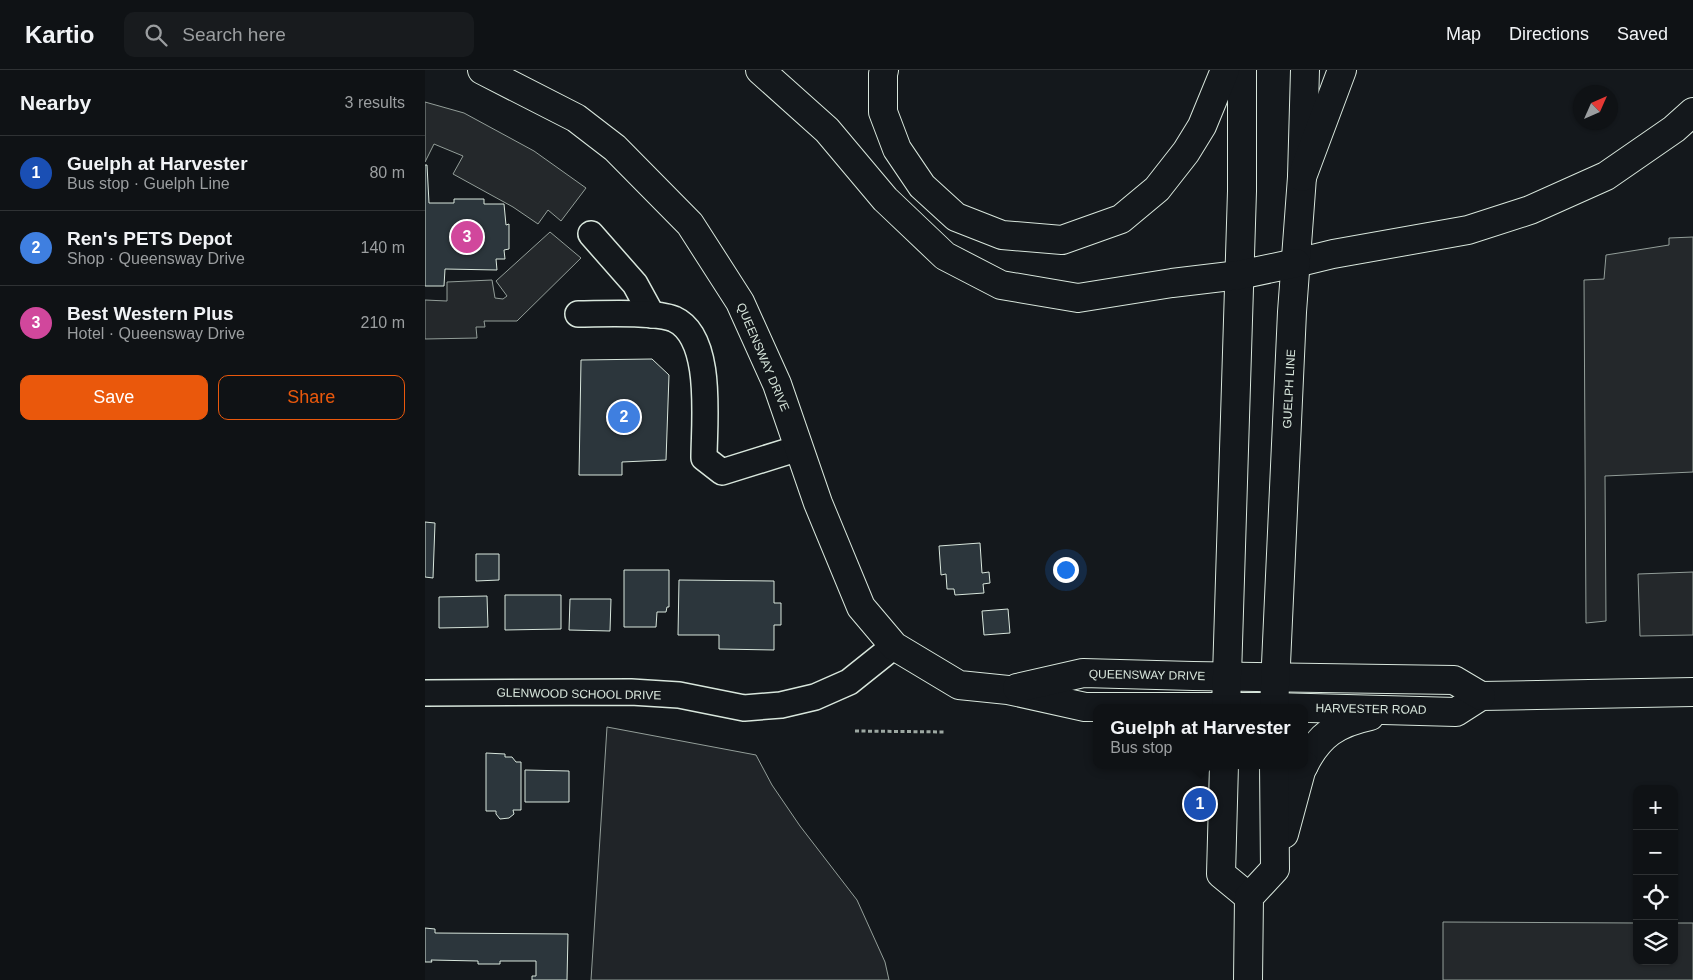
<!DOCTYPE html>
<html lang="en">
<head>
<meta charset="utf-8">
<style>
  :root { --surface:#0f1215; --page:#181b1e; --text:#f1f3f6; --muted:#9b9ea0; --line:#2f3234; --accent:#ea580c }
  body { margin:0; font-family:Helvetica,sans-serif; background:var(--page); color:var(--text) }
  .controls { position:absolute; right:15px; bottom:15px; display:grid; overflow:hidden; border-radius:10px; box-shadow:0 1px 4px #0004 }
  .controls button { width:45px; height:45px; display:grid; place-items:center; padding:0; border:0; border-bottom:1px solid var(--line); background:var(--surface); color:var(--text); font:25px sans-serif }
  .compass { position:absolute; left:1148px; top:15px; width:45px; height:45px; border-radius:50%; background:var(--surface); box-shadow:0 1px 4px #0004; rotate:45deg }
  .you { position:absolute; left:640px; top:499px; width:18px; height:18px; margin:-12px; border:4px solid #fff; border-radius:50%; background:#1a73e8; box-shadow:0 0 0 8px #1a73e833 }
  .badge { display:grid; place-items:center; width:32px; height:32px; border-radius:50%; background:var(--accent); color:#fff; font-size:16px; font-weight:700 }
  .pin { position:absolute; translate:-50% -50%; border:2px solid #fff; box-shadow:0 1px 5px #0006 }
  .popup { position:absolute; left:668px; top:634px; width:215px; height:65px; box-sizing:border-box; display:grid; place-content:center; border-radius:10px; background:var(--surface); filter:drop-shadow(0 1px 4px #0005); font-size:16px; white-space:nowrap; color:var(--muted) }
  .popup b { font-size:19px; color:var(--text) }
  .popup::after { content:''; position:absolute; left:50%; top:100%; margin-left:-10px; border:10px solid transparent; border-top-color:var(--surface) }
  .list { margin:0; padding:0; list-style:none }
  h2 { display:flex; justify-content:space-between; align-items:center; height:65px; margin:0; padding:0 20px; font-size:21px }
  h2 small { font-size:16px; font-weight:400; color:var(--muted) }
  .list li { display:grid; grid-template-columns:32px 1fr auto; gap:15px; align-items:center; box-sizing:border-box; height:75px; padding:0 20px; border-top:1px solid var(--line) }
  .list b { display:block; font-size:19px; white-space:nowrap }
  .list p { margin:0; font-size:16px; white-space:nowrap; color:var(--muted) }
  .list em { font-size:16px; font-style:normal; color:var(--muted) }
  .actions { display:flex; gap:10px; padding:15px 20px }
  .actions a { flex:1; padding:11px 0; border:1px solid var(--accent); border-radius:10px; text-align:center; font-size:18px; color:var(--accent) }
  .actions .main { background:var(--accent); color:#fff }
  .icon { flex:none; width:28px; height:28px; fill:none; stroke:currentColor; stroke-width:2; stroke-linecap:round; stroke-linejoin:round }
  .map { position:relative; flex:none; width:1268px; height:910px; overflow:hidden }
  header { display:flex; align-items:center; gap:30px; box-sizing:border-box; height:70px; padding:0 25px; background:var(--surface); border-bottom:1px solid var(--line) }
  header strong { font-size:24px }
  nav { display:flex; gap:28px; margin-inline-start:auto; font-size:18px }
  .search { width:350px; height:45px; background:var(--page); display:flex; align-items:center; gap:12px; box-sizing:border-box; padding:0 18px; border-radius:10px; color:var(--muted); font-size:19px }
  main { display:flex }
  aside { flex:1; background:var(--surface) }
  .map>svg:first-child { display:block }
  .green { fill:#202428; stroke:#939e99 }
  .parking { fill:#24282b; stroke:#939e99 }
  .building { fill:#2c363c; stroke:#d8e6dc }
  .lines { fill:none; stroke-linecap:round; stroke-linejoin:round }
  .minor-casing { stroke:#d8e6dc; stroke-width:28 }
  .major-casing { stroke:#d8e6dc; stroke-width:30 }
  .highway-casing { stroke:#d8e6dc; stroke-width:30 }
  .path { stroke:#9da8a2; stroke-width:3; stroke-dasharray:4 2.5; stroke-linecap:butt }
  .minor { stroke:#14181c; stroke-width:25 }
  .major { stroke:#14181c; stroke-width:28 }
  .highway { stroke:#14181c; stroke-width:28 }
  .labels { text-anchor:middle; stroke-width:4; stroke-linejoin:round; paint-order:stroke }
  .street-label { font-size:12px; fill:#d8e6dc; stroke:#14181c }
</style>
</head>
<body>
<header>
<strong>Kartio</strong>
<div class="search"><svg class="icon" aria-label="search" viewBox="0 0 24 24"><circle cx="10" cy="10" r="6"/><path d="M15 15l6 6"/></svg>Search here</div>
<nav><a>Map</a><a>Directions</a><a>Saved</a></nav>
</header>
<main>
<aside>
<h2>Nearby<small>3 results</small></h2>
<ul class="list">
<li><span class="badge" style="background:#1a4fb4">1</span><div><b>Guelph at Harvester</b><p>Bus stop · Guelph Line</p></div><em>80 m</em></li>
<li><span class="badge" style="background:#3f7fe0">2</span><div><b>Ren's PETS Depot</b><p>Shop · Queensway Drive</p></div><em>140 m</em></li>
<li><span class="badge" style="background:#d1479c">3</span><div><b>Best Western Plus</b><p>Hotel · Queensway Drive</p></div><em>210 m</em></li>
</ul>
<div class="actions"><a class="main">Save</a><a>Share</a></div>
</aside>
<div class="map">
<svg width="1268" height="910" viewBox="0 0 1268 910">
  <rect width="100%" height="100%" fill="#14181c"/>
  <path class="green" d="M 182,657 L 331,685 L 347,715 L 375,756 L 432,830 L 460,892 L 464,910 L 166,910 Z"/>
  <g class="parking">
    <path d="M 0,32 L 39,43 L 109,81 L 161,118 L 136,151 L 123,140 L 113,154 L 88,137 L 28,104 L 38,86 L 9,74 L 0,92 Z"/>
    <path d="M 125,162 L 156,188 L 92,251 L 59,251 L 60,257 L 51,257 L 52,268 L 0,269 L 0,230 L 22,231 L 22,212 L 67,210 L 70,228 L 78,229 L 82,226 L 71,211 Z"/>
    <path d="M 1268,167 L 1268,402 L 1180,406 L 1181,551 L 1161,553 L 1159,210 L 1179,209 L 1181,185 L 1244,175 L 1244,168 Z"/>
    <path d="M 1268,502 L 1268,565 L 1215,566 L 1213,504 Z"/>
    <path d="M 1018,852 L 1212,853 L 1212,891 L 1249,891 L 1249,853 L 1268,853 L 1268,910 L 1018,910 Z"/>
  </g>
  <g class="building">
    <path d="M 0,95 L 2,95 L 4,133 L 29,133 L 29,129 L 59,129 L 59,134 L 79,134 L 81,155 L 84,154 L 84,179 L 79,180 L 80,189 L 71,189 L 72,200 L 20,199 L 19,216 L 0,216 Z"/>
    <path d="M 227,289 L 244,305 L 241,390 L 197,392 L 197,405 L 154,405 L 156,290 Z"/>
    <path d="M 0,452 L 10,453 L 8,508 L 0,507 Z"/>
    <path d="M 555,473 L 557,503 L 564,502 L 565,513 L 558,514 L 559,523 L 530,525 L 529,519 L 522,519 L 521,504 L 516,505 L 514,476 Z"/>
    <path d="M 51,484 L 74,484 L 74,510 L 51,511 Z"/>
    <path d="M 199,500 L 244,500 L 244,537 L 242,537 L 241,542 L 232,542 L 231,557 L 199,557 Z"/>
    <path d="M 254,510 L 349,511 L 349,533 L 356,533 L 356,555 L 349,555 L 349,580 L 294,579 L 294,565 L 253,565 Z"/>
    <path d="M 80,525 L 136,525 L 136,559 L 80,560 Z"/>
    <path d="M 62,526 L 63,557 L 14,558 L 14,527 Z"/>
    <path d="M 145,529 L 186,529 L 185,561 L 144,560 Z"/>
    <path d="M 583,539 L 585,563 L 559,565 L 557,541 Z"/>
    <path d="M 61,683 L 80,684 L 80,687 L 87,687 L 91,692 L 96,692 L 96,740 L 88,740 L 89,744 L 84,748 L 75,749 L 71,744 L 71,741 L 61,741 Z"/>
    <path d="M 100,700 L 144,701 L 144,732 L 100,732 Z"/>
    <path d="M 0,858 L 10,859 L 10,863 L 143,864 L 142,910 L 107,910 L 107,906 L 111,906 L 111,891 L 75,891 L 75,894 L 53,894 L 53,891 L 6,890 L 7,892 L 0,892 Z"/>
  </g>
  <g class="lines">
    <g class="minor-casing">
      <g id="minor">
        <path d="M 166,164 L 210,214 L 227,245"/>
        <path d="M 153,244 C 176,244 229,241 249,249 C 289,267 279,352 279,388 L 297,402 L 374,378"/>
        <path d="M 0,623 L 206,622 L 254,625 L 319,638 L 356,635 L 390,627 L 424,612 L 469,576"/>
      </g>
    </g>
    <g class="major-casing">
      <g id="major">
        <path d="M 57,0 L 151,48 L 190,78 L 265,154 L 315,232 L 352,314 L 393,433 L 436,537 L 469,576 L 534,615 L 583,620 L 660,637 L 849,637 L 1031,642 L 1056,626 L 1268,622"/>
        <path d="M 871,193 L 908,184 L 1043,160 L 1105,140 L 1181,106 L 1249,59 L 1268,42"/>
        <path d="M 592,618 L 658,603 L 768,606 L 1029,610 L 1056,626"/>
        <path d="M 801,638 L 817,121 L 817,0"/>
        <path d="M 849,638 L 867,242 L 877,107 L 880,0"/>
        <path d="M 799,695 L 796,804 L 824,827"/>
        <path d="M 879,695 C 894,665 912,653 945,646"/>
        <path d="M 859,764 L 876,701 L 879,695"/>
        <path d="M 823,910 L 824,827 L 850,799 L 849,695"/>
      </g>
    </g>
    <g class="highway-casing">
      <g id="highway">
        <path d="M 335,0 L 402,60 L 460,129 L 520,186 L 576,215 L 653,228 L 747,213 L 814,205 L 871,193"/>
        <path d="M 459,0 L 458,4 L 458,42 L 472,79 L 497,116 L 531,147 L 577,165 L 637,170 L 696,149 L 732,119 L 761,82 L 777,56 L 800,0"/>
        <path d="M 877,107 L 917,0"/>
      </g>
    </g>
    <path class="path" d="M 430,661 L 520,662"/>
    <use href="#minor" class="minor"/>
    <use href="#major" class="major"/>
    <use href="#highway" class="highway"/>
  </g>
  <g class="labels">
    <g class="street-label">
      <text transform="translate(338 287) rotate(67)" y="4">QUEENSWAY DRIVE</text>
      <text transform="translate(864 319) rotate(-87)" y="4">GUELPH LINE</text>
      <text transform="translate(722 605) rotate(1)" y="4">QUEENSWAY DRIVE</text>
      <text transform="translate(154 624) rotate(1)" y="4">GLENWOOD SCHOOL DRIVE</text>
      <text transform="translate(946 639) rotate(1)" y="4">HARVESTER ROAD</text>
    </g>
  </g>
</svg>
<div class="controls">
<button>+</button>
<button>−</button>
<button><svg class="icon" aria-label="locate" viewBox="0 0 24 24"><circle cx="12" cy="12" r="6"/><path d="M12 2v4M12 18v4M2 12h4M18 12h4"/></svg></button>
<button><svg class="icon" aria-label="layers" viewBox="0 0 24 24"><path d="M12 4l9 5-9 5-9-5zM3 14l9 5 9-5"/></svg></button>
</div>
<svg class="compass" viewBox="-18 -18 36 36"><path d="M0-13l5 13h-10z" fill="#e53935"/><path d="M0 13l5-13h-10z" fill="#9b9ea0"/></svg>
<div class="you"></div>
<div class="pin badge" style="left:775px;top:734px;background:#1a4fb4">1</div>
<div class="popup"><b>Guelph at Harvester</b>Bus stop</div>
<div class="pin badge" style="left:199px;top:347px;background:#3f7fe0">2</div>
<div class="pin badge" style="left:42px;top:167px;background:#d1479c">3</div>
</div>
</main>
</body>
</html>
